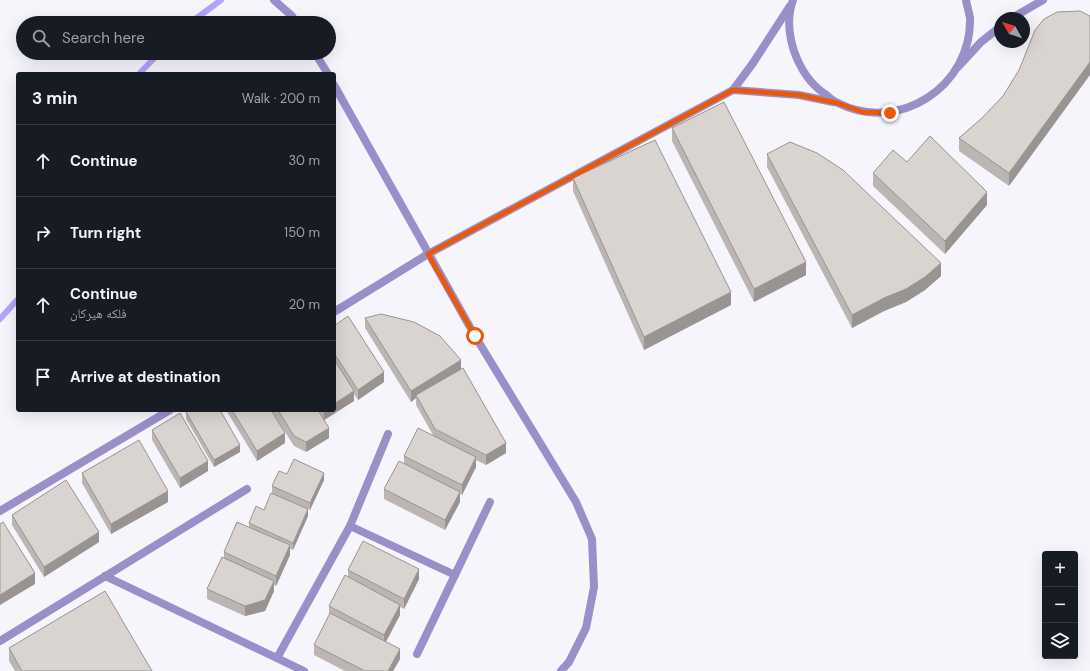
<!DOCTYPE html>
<html lang="en">
<head>
<meta charset="utf-8">
<style>
  :root { --surface:#171b24; --page:#242831; --text:#f1f3f6; --muted:#9ea1a6; --line:#363941 }
  body { margin:0; font-family:"DM Sans","Noto Naskh Arabic",sans-serif; background:var(--page); color:var(--text) }
  .controls { position:absolute; right:12px; bottom:12px; display:grid; overflow:hidden; border-radius:4px; box-shadow:0 4px 16px #0002 }
  .controls button { width:36px; height:36px; display:grid; place-items:center; padding:0; border:0; border-bottom:1px solid var(--line); background:var(--surface); color:var(--text); font:20px sans-serif }
  .compass { position:absolute; left:994px; top:12px; width:36px; height:36px; border-radius:50%; background:var(--surface); box-shadow:0 4px 16px #0002; rotate:309deg }
  .stop { position:absolute; width:12px; height:12px; margin:-9px; border:3px solid #ea580c; border-radius:50%; background:#fff }
  .stop.end { background:#ea580c; border-color:#fff; box-shadow:0 1px 4px #0008 }
  .list { margin:0; padding:0; list-style:none }
  h2 { display:flex; justify-content:space-between; align-items:center; height:52px; margin:0; padding:0 16px; font-size:17px }
  h2 small { font-size:13px; font-weight:400; color:var(--muted) }
  .list li { display:grid; grid-template-columns:26px 1fr auto; gap:12px; align-items:center; box-sizing:border-box; height:72px; padding:0 16px; border-top:1px solid var(--line) }
  .list b { display:block; font-size:15px; white-space:nowrap }
  .list p { margin:0; font-size:13px; white-space:nowrap; color:var(--muted) }
  .list em { font-size:13px; font-style:normal; color:var(--muted) }
  .icon { flex:none; width:22px; height:22px; fill:none; stroke:currentColor; stroke-width:2; stroke-linecap:round; stroke-linejoin:round }
  .map { position:relative; flex:none; width:1090px; height:671px; overflow:hidden }
  .search { position:absolute; background:var(--surface); box-shadow:0 4px 16px #0002; left:16px; top:16px; width:320px; height:44px; display:flex; align-items:center; gap:10px; box-sizing:border-box; padding:0 14px; border-radius:22px; color:var(--muted); font-size:15px }
  .panel { position:absolute; background:var(--surface); box-shadow:0 4px 16px #0002; left:16px; top:72px; width:320px; height:340px; border-radius:4px }
  .map>svg:first-child { display:block }
  .lines { fill:none; stroke-linecap:round; stroke-linejoin:round }
  .stream { stroke:#b5a2fc; stroke-width:6 }
  .service { stroke:#9a8fc9; stroke-width:8 }
  .minor { stroke:#9a8fc9; stroke-width:8 }
  .tertiary { stroke:#9a8fc9; stroke-width:8 }
  .wall { fill:#bbb6b3 }
  .shaded-wall { fill:#999492 }
  .building { fill:#dad4d0; stroke:#999492 }
  .route { stroke:#ea580c; stroke-width:5 }
</style>
</head>
<body>
<div class="map">
<svg width="1090" height="671" viewBox="0 0 1090 671">
  <rect width="100%" height="100%" fill="#f6f5fc"/>
  <g class="lines">
    <g class="stream">
      <path d="M 190,23 L 221,0"/>
      <path d="M 139,74 L 159,53"/>
      <path d="M 0,319 L 18,299"/>
    </g>
    <g class="service">
      <path d="M 1012,18 L 1043,0"/>
      <path d="M 958,67 L 981,42 L 1000,27"/>
    </g>
    <g class="minor">
      <path d="M 350,526 L 455,575"/>
      <path d="M 105,576 L 304,671"/>
      <path d="M 0,641 L 247,489"/>
      <path d="M 417,654 L 490,502"/>
      <path d="M 277,658 L 350,526 L 388,434"/>
    </g>
    <g class="tertiary">
      <path d="M 274,0 L 292,16 L 296,23"/>
      <path d="M 793,0 C 787,16 789,35 794,51 C 800,68 810,84 825,94 C 829,97 833,101 838,103 C 899,134 972,86 970,18 C 969,12 967,6 966,0"/>
      <path d="M 315,53 L 328,74"/>
      <path d="M 334,85 L 475,336 L 576,502 L 592,539 L 594,587 L 586,628 L 569,662 L 561,671"/>
      <path d="M 733,90 L 799,95 L 833,102"/>
      <path d="M 334,312 L 428,254 L 733,90 L 753,63 L 790,6"/>
      <path d="M 0,511 L 170,410"/>
    </g>
  </g>
  <g class="wall">
    <path d="M 1019,70 L 1009,186 L 959,151 L 959,138 L 982,118 L 1003,96 Z"/>
    <path d="M 672,128 L 806,275 L 754,302 L 672,141 Z"/>
    <path d="M 767,154 L 941,276 L 925,290 L 906,302 L 884,311 L 852,328 L 767,167 Z"/>
    <path d="M 907,162 L 987,205 L 945,254 L 873,186 L 873,173 Z"/>
    <path d="M 573,178 L 731,305 L 644,350 L 573,191 Z"/>
    <path d="M 365,318 L 461,370 L 506,453 L 486,465 L 476,460 L 476,467 L 462,495 L 460,494 L 460,502 L 445,530 L 384,499 L 384,489 L 404,463 L 404,456 L 433,435 L 416,405 L 416,398 L 411,402 L 365,328 Z"/>
    <path d="M 334,326 L 384,382 L 358,400 L 354,394 L 354,401 L 324,420 L 318,410 L 334,410 Z"/>
    <path d="M 226,410 L 271,410 L 285,443 L 257,461 Z"/>
    <path d="M 271,410 L 318,410 L 329,438 L 306,452 L 294,446 Z"/>
    <path d="M 186,412 L 240,452 L 214,467 L 186,419 Z"/>
    <path d="M 152,430 L 208,471 L 180,488 L 152,440 Z"/>
    <path d="M 82,473 L 168,502 L 111,534 L 82,483 Z"/>
    <path d="M 287,474 L 324,480 L 310,510 L 308,509 L 308,516 L 293,550 L 290,549 L 290,555 L 276,586 L 274,585 L 274,591 L 265,611 L 245,616 L 207,599 L 207,589 L 224,557 L 224,552 L 249,527 L 249,523 L 264,510 L 272,493 L 272,486 Z"/>
    <path d="M 12,515 L 99,542 L 44,577 L 12,525 Z"/>
    <path d="M 348,570 L 419,579 L 404,609 L 400,607 L 400,615 L 386,642 L 400,659 L 393,671 L 345,671 L 314,655 L 314,645 L 329,615 L 329,606 L 348,577 Z"/>
    <path d="M 9,648 L 152,671 L 15,671 L 9,661 Z"/>
  </g>
  <g class="shaded-wall">
    <path d="M 1090,62 L 1090,75 L 1009,186 L 1009,173 Z"/>
    <path d="M 987,192 L 987,205 L 945,254 L 945,241 Z"/>
    <path d="M 806,262 L 806,275 L 754,302 L 754,289 Z"/>
    <path d="M 941,263 L 941,276 L 925,290 L 906,302 L 884,311 L 852,328 L 852,315 L 884,298 Z"/>
    <path d="M 731,292 L 731,305 L 644,350 L 644,337 Z"/>
    <path d="M 461,360 L 461,370 L 416,395 L 416,398 L 411,402 L 411,391 Z"/>
    <path d="M 384,372 L 384,382 L 358,400 L 358,390 Z"/>
    <path d="M 354,391 L 354,401 L 324,420 L 324,410 L 334,410 L 334,404 Z"/>
    <path d="M 329,428 L 329,438 L 306,452 L 306,442 Z"/>
    <path d="M 285,433 L 285,443 L 257,461 L 257,451 Z"/>
    <path d="M 506,443 L 506,453 L 486,465 L 486,455 Z"/>
    <path d="M 240,445 L 240,452 L 214,467 L 214,460 Z"/>
    <path d="M 476,457 L 476,467 L 462,495 L 462,485 Z"/>
    <path d="M 208,461 L 208,471 L 180,488 L 180,478 Z"/>
    <path d="M 324,473 L 324,480 L 310,510 L 310,503 Z"/>
    <path d="M 168,491 L 168,502 L 111,534 L 111,524 Z"/>
    <path d="M 460,492 L 460,502 L 445,530 L 445,520 Z"/>
    <path d="M 308,509 L 308,516 L 293,550 L 293,543 Z"/>
    <path d="M 99,532 L 99,542 L 44,577 L 44,567 Z"/>
    <path d="M 290,545 L 290,555 L 276,586 L 276,576 Z"/>
    <path d="M 419,569 L 419,579 L 404,609 L 404,599 Z"/>
    <path d="M 35,573 L 35,584 L 0,605 L 0,595 Z"/>
    <path d="M 274,581 L 274,591 L 265,611 L 245,616 L 245,606 Z"/>
    <path d="M 400,605 L 400,615 L 384,645 L 384,635 Z"/>
    <path d="M 400,649 L 400,659 L 393,671 L 388,671 Z"/>
  </g>
  <g class="building">
    <path d="M 1080,11 L 1090,16 L 1090,62 L 1009,173 L 959,138 L 982,118 L 1003,96 L 1019,70 L 1035,30 L 1044,19 L 1057,12 Z"/>
    <path d="M 724,102 L 806,262 L 754,289 L 672,128 Z"/>
    <path d="M 930,136 L 987,192 L 945,241 L 873,173 L 893,150 L 907,162 Z"/>
    <path d="M 655,140 L 731,292 L 644,337 L 573,178 Z"/>
    <path d="M 790,142 L 817,153 L 843,170 L 941,263 L 925,277 L 906,289 L 884,298 L 852,315 L 767,154 Z"/>
    <path d="M 381,314 L 414,322 L 440,336 L 461,360 L 411,391 L 365,318 Z"/>
    <path d="M 348,316 L 384,372 L 358,390 L 334,353 L 334,326 Z"/>
    <path d="M 334,359 L 354,391 L 334,404 Z"/>
    <path d="M 463,368 L 506,443 L 486,455 L 435,429 L 416,395 Z"/>
    <path d="M 189,410 L 220,410 L 240,445 L 214,460 L 186,412 Z"/>
    <path d="M 232,410 L 271,410 L 285,433 L 257,451 Z"/>
    <path d="M 278,410 L 318,410 L 329,428 L 306,442 L 294,436 Z"/>
    <path d="M 180,413 L 208,461 L 180,478 L 152,430 Z"/>
    <path d="M 418,428 L 476,457 L 462,485 L 404,456 Z"/>
    <path d="M 139,440 L 168,491 L 111,524 L 82,473 Z"/>
    <path d="M 294,459 L 324,473 L 310,503 L 272,486 L 279,471 L 287,474 Z"/>
    <path d="M 399,461 L 460,492 L 445,520 L 384,489 Z"/>
    <path d="M 66,480 L 99,532 L 44,567 L 12,515 Z"/>
    <path d="M 271,493 L 308,509 L 293,543 L 249,523 L 256,506 L 264,510 Z"/>
    <path d="M 3,522 L 35,573 L 0,595 L 0,524 Z"/>
    <path d="M 237,522 L 290,545 L 276,576 L 224,552 Z"/>
    <path d="M 363,541 L 419,569 L 404,599 L 348,570 Z"/>
    <path d="M 222,557 L 274,581 L 265,600 L 245,606 L 207,589 Z"/>
    <path d="M 345,575 L 400,605 L 384,635 L 329,606 Z"/>
    <path d="M 105,591 L 152,671 L 22,671 L 9,648 Z"/>
    <path d="M 330,613 L 400,649 L 388,671 L 365,671 L 314,645 Z"/>
  </g>
  <g class="lines">
    <path class="route" d="M 475,336 L 428,254 L 733,90 L 799,95 L 837,103 L 863,112 L 890,113"/>
  </g>
</svg>
<div class="controls">
<button>+</button>
<button>−</button>
<button><svg class="icon" aria-label="layers" viewBox="0 0 24 24"><path d="M12 4l9 5-9 5-9-5zM3 14l9 5 9-5"/></svg></button>
</div>
<svg class="compass" viewBox="-18 -18 36 36"><path d="M0-13l5 13h-10z" fill="#e53935"/><path d="M0 13l5-13h-10z" fill="#9ea1a6"/></svg>
<div class="stop" style="left:475px;top:336px"></div>
<div class="stop end" style="left:890px;top:113px"></div>
<div class="search"><svg class="icon" aria-label="search" viewBox="0 0 24 24"><circle cx="10" cy="10" r="6"/><path d="M15 15l6 6"/></svg>Search here</div>
<section class="panel">
<h2>3 min<small>Walk · 200 m</small></h2>
<ul class="list">
<li><svg class="icon" aria-label="ahead" viewBox="0 0 24 24"><path d="M12 20V5M6 11l6-6 6 6"/></svg><div><b>Continue</b></div><em>30 m</em></li>
<li><svg class="icon" aria-label="right" viewBox="0 0 24 24"><path d="M7 20v-9h11M14 6l5 5-5 5"/></svg><div><b>Turn right</b></div><em>150 m</em></li>
<li><svg class="icon" aria-label="ahead" viewBox="0 0 24 24"><path d="M12 20V5M6 11l6-6 6 6"/></svg><div><b>Continue</b><p>فلکه هیرکان</p></div><em>20 m</em></li>
<li><svg class="icon" aria-label="arrive" viewBox="0 0 24 24"><path d="M6 21V4h12l-3 4 3 4H6"/></svg><div><b>Arrive at destination</b></div></li>
</ul>
</section>
</div>
</body>
</html>
